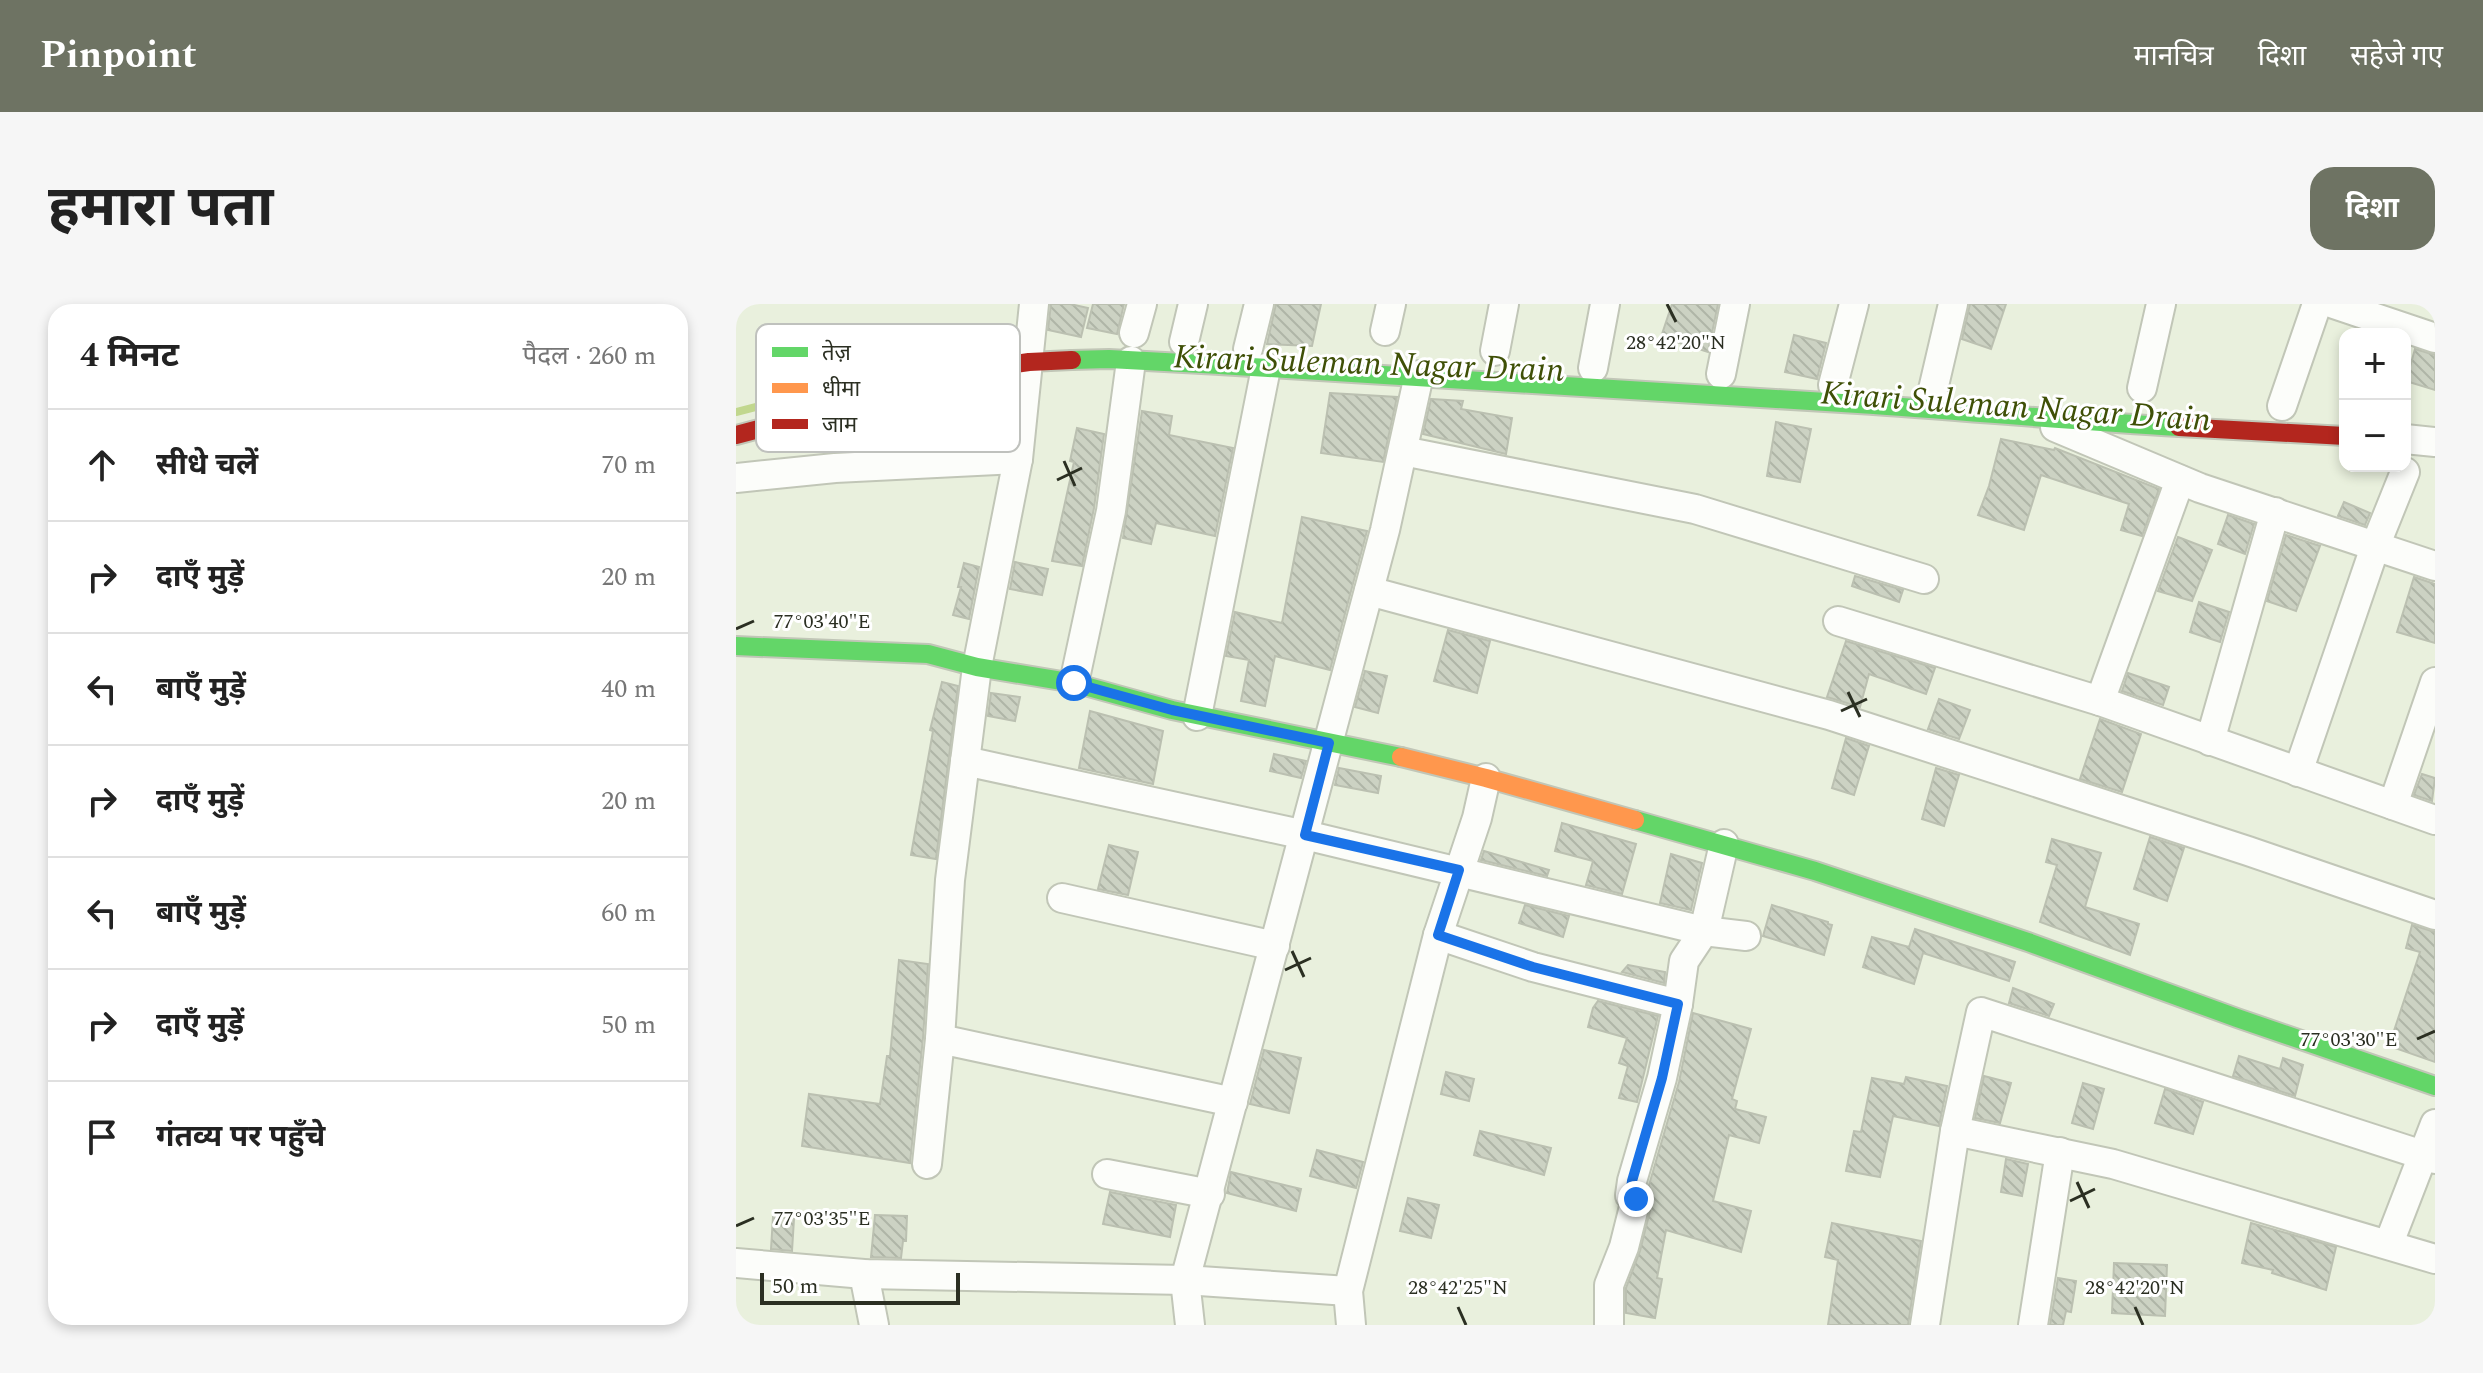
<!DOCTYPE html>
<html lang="hi">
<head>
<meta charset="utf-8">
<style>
  :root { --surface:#fff; --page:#f6f6f6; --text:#222; --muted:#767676; --line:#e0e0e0; --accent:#6e7363 }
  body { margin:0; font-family:Spectral,"Noto Sans Devanagari",serif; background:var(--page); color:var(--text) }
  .controls { position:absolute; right:24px; top:24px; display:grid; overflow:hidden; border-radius:16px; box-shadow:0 4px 12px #0003 }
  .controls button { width:72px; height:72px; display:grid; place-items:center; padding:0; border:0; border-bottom:2px solid var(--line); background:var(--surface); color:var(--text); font:40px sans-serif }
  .scale { position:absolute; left:24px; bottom:20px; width:200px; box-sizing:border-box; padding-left:8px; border:4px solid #2b2f22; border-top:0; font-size:22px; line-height:28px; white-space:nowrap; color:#2b2f22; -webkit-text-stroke:6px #fff; paint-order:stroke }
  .stop { position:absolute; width:24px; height:24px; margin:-18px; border:6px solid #1a73e8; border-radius:50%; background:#fff }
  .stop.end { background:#1a73e8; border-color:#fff; box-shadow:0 2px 8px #0008 }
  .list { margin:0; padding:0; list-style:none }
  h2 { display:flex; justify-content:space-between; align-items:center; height:104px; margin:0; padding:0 32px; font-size:34px }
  h2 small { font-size:26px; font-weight:400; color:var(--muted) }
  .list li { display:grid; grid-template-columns:52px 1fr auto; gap:24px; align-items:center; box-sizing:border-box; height:112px; padding:0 32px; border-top:2px solid var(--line) }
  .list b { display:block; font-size:30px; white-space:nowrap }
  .list em { font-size:26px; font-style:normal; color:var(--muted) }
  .icon { flex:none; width:44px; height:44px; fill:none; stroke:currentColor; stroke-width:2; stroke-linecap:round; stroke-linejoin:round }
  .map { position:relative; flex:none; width:1699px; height:1021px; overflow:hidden; border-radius:24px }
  header { display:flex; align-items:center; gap:48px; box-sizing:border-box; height:112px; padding:0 40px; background:var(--accent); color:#fff }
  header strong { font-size:38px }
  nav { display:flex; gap:44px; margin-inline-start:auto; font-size:28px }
  .intro { display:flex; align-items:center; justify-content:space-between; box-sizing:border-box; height:192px; padding:0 48px }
  h1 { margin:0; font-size:56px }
  .button { padding:20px 36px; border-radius:24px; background:var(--accent); color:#fff; font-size:28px; font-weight:700 }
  main { display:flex; gap:48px; padding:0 48px }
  aside { flex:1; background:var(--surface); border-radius:24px; box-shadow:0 4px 12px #0003 }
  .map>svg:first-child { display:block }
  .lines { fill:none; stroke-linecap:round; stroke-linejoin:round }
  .stream { stroke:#c1d78e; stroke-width:8 }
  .building { fill:url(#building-back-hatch); stroke:#bbc0b1; stroke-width:2 }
  .street-casing { stroke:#c1c6b7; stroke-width:32 }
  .fast-casing { stroke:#c1c6b7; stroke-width:22 }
  .slow-casing { stroke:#c1c6b7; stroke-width:22 }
  .jam-casing { stroke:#c1c6b7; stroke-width:22 }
  .street { stroke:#fcfdfa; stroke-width:28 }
  .fast { stroke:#63d668; stroke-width:18 }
  .slow { stroke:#ff974d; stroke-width:18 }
  .jam { stroke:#b3261e; stroke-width:18 }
  .route { stroke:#1a73e8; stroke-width:10 }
  .ticks { fill:none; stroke:#2b2f22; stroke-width:3 }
  .labels { text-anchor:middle; stroke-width:6; stroke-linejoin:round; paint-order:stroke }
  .water-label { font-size:34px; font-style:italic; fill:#3f5007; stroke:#fff }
  .key { fill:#fff; stroke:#bfc1bd; stroke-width:2 }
  .key-label { font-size:22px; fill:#2b2f22 }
  .ticks-label { font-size:20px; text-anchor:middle; fill:#2b2f22; stroke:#fff; stroke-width:6; stroke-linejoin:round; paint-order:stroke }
</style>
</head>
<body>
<header>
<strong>Pinpoint</strong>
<nav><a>मानचित्र</a><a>दिशा</a><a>सहेजे गए</a></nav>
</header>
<div class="intro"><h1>हमारा पता</h1><a class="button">दिशा</a></div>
<main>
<aside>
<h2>4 मिनट<small>पैदल · 260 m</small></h2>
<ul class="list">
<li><svg class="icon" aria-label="ahead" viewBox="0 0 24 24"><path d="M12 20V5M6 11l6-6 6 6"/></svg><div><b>सीधे चलें</b></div><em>70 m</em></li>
<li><svg class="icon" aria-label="right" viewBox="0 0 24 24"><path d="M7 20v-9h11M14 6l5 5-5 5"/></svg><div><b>दाएँ मुड़ें</b></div><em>20 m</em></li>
<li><svg class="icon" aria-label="left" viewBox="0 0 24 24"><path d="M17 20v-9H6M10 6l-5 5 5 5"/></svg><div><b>बाएँ मुड़ें</b></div><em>40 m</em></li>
<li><svg class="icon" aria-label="right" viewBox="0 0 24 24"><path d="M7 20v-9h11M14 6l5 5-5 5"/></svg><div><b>दाएँ मुड़ें</b></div><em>20 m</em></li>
<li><svg class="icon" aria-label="left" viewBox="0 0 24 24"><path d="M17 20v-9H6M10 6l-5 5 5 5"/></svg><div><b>बाएँ मुड़ें</b></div><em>60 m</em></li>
<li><svg class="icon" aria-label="right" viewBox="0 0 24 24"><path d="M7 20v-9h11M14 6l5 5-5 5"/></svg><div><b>दाएँ मुड़ें</b></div><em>50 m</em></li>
<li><svg class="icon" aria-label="arrive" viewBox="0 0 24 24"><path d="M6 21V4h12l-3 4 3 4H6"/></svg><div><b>गंतव्य पर पहुँचे</b></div></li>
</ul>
</aside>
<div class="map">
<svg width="1699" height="1021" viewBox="0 0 1699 1021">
  <defs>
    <pattern id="building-back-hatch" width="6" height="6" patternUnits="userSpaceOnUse" patternTransform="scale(2)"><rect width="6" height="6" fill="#ccd2c3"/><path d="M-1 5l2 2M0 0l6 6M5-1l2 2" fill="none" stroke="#afb5a7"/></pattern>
  </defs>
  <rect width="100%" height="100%" fill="#e9f0dd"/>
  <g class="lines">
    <g class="stream">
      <path d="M 258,44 L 288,39"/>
      <path d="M 0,108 L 179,63"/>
    </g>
  </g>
  <g class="building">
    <path d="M 315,0 L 334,0 L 352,4 L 345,33 L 312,26 Z"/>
    <path d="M 357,0 L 388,0 L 381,30 L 351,24 Z"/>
    <path d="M 540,0 L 585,0 L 576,42 L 531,40 Z"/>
    <path d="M 936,0 L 982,0 L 972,48 L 925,33 Z"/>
    <path d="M 1234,0 L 1270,0 L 1255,45 L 1226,35 Z"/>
    <path d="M 1058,31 L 1090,39 L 1081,75 L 1049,68 Z"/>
    <path d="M 1679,45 L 1699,51 L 1699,86 L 1670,77 Z"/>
    <path d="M 594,89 L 661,93 L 647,158 L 585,149 Z"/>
    <path d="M 695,95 L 727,97 L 725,105 L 776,114 L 770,150 L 687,130 Z"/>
    <path d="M 406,107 L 436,112 L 433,131 L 497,144 L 479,232 L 420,219 L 415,240 L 387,234 Z"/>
    <path d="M 1040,118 L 1075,125 L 1064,178 L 1031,172 Z"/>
    <path d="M 341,124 L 368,130 L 358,204 L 346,262 L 316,257 L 338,158 L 334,157 Z"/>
    <path d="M 1265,135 L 1318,146 L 1319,144 L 1423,185 L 1406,232 L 1385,226 L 1393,200 L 1305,171 L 1288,226 L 1242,211 L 1253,182 Z"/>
    <path d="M 1608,198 L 1634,209 L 1629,221 L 1602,212 Z"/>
    <path d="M 1492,211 L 1518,220 L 1509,250 L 1482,240 Z"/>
    <path d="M 566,213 L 631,227 L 594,366 L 539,352 L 529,402 L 505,397 L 513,356 L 490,352 L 499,308 L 546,319 Z"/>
    <path d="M 1550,231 L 1584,242 L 1560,307 L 1531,297 Z"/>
    <path d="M 1442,233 L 1476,246 L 1456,297 L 1422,287 Z"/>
    <path d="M 279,258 L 312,265 L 306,291 L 274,285 Z"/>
    <path d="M 228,259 L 243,263 L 233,315 L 217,311 L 225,283 L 222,283 Z"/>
    <path d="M 1119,272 L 1167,286 L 1163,298 L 1116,282 Z"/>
    <path d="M 1678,273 L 1699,280 L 1699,339 L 1661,328 Z"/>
    <path d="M 1463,298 L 1493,308 L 1484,338 L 1454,328 Z"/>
    <path d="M 712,326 L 754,337 L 741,389 L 698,377 Z"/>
    <path d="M 1110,337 L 1199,364 L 1190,390 L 1133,370 L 1124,403 L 1091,393 Z"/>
    <path d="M 629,367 L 651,372 L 642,409 L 619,403 Z"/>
    <path d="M 1392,369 L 1433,383 L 1427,401 L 1386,387 Z"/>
    <path d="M 206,378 L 222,382 L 200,555 L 175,551 L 197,427 L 194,426 Z"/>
    <path d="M 255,389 L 284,393 L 279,417 L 252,412 Z"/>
    <path d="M 1203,395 L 1234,406 L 1223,435 L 1192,425 Z"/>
    <path d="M 354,407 L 427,427 L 417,480 L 343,464 Z"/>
    <path d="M 1364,415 L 1405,430 L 1386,488 L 1344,475 Z"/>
    <path d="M 1110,434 L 1133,442 L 1118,491 L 1096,484 Z"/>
    <path d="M 538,450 L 570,457 L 565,474 L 534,467 Z"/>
    <path d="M 603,464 L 645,472 L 642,489 L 599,481 Z"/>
    <path d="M 1200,464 L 1223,471 L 1208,522 L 1186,515 Z"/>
    <path d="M 1686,470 L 1699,474 L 1696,497 L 1678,491 Z"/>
    <path d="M 826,519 L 900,540 L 886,590 L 850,581 L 857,557 L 819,547 Z"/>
    <path d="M 1414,533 L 1448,544 L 1431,597 L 1398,585 Z"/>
    <path d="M 1316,535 L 1365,549 L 1349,603 L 1403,620 L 1394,651 L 1304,618 L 1321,561 L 1310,558 Z"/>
    <path d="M 373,541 L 402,548 L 392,591 L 362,585 Z"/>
    <path d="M 748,547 L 813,566 L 811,572 L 745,556 Z"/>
    <path d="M 935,550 L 966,559 L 955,606 L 924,599 Z"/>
    <path d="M 789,601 L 833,612 L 827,633 L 783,619 Z"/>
    <path d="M 1036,601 L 1092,618 L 1092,620 L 1096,621 L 1088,651 L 1027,632 Z"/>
    <path d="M 1676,621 L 1699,628 L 1699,758 L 1653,742 L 1684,648 L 1670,644 Z"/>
    <path d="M 1179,625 L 1279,658 L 1273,677 L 1187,649 L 1178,680 L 1127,663 L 1136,633 L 1173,643 Z"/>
    <path d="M 163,656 L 192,660 L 187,734 L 174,859 L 66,842 L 73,790 L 144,800 L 151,752 L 154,752 Z"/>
    <path d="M 892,661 L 929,668 L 928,679 L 886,668 Z"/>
    <path d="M 1277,684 L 1318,700 L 1313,712 L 1273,699 Z"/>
    <path d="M 862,697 L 922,712 L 901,798 L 883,794 L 892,762 L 883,759 L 891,734 L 852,723 L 857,704 Z"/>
    <path d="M 957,709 L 1015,725 L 996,795 L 1001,797 L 999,805 L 1030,813 L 1023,839 L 993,831 L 977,897 L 1015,907 L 1005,948 L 930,926 L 921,974 L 926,975 L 919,1014 L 890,1009 L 890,984 L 904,947 L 916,899 L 913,881 L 943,778 Z"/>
    <path d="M 528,746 L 565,754 L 553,809 L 514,800 Z"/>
    <path d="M 1503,752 L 1544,765 L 1547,754 L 1567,761 L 1559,792 L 1497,772 Z"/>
    <path d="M 710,768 L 738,775 L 733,797 L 705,790 Z"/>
    <path d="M 1248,772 L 1275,779 L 1264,819 L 1239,814 Z"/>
    <path d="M 1170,773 L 1211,782 L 1203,822 L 1157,812 L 1144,873 L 1110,867 L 1118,827 L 1125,828 L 1136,774 L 1168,780 Z"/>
    <path d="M 1347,779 L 1368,785 L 1357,825 L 1336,819 Z"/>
    <path d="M 1429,785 L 1467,798 L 1457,830 L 1419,819 Z"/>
    <path d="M 744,827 L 815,844 L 808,871 L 738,851 Z"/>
    <path d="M 581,846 L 627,858 L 620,884 L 574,872 Z"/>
    <path d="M 1270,855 L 1292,860 L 1286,892 L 1265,888 Z"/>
    <path d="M 495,868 L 565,885 L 560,907 L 491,889 Z"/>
    <path d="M 374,888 L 440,901 L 434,933 L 367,920 Z"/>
    <path d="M 672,894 L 703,901 L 695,934 L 664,927 Z"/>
    <path d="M 139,911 L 171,912 L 170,937 L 167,937 L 165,954 L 135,953 Z"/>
    <path d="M 37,913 L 58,915 L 56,947 L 35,945 Z"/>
    <path d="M 1096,919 L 1185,937 L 1172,1021 L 1092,1021 L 1102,956 L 1089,953 Z"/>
    <path d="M 1515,919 L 1600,943 L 1590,986 L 1536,969 L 1537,966 L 1506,959 Z"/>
    <path d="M 1378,959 L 1431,961 L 1429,1012 L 1376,1009 Z"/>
    <path d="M 1322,974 L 1340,977 L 1335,1008 L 1330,1007 L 1327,1021 L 1314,1021 Z"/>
  </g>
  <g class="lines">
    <g class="street-casing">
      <g id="street">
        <path d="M 1598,0 L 1699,34"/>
        <path d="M 649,27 L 655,0"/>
        <path d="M 398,29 L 406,0"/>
        <path d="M 448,38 L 457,0"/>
        <path d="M 512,45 L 523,0"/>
        <path d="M 759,47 L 768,0"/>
        <path d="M 857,64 L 869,0"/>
        <path d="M 985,70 L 999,0"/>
        <path d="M 1097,81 L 1118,0"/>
        <path d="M 1406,84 L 1425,0"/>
        <path d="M 1196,90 L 1217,0"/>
        <path d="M 1546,102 L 1581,0"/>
        <path d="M 1319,123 L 1464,184 L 1699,262"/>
        <path d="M 1669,135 L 1699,138"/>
        <path d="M 667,147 L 959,205 L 1188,275"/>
        <path d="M 0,174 L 99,164 L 282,155"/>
        <path d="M 633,287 L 1093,411 L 1512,547 L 1699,611"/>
        <path d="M 1102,317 L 1364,397 L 1699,516"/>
        <path d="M 338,379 L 375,207 L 395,57"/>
        <path d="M 1364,397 L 1444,176"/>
        <path d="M 461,412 L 530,64"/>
        <path d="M 1474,437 L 1539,208"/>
        <path d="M 229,457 L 569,531 L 968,627 L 1010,632"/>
        <path d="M 1562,468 L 1640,240 L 1669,168"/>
        <path d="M 1657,501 L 1699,378"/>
        <path d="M 326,594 L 539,642"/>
        <path d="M 702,631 L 797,663 L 942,700"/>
        <path d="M 204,735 L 497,798"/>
        <path d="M 1219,827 L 1377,860 L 1699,955"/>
        <path d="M 191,860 L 204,735 L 214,576 L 241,363 L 282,155 L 298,0"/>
        <path d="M 371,870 L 474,890"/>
        <path d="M 1653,939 L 1699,820"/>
        <path d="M 0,959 L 128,970 L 449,976 L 612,987"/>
        <path d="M 128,970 L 138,1021"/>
        <path d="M 454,1021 L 449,976 L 649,226 L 683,71"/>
        <path d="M 615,1021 L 612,987 L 702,631 L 741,514 L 750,474"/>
        <path d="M 873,1021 L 873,981 L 888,943 L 900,895 L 894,891 L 896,877 L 926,774 L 942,700 L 948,657 L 968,627 L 988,540"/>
        <path d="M 1189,1021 L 1219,827 L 1245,708 L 1699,855"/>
        <path d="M 1297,1021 L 1324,848"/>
      </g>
    </g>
    <g class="fast-casing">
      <g id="fast">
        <path d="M 336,56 L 373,55 C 623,68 873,84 1122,100 C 1229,107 1336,117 1443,123"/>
        <path d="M 0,342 L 192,350 L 241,363 L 338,379 L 436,406 L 665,453"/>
        <path d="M 899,516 L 1079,567 L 1292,638 L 1501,714 L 1699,782"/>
      </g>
    </g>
    <g class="slow-casing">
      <path id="slow" d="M 665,453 L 750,474 L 899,516"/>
    </g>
    <g class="jam-casing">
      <g id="jam">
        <path d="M 1443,123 L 1609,132"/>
        <path d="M 0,131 L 259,63 L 293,58 L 336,56"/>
      </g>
    </g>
    <use href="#street" class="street"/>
    <use href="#fast" class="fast"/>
    <use href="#slow" class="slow"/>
    <use href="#jam" class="jam"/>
  </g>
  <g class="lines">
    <path class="route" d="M 338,379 L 436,406 L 593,439 L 569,531 L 723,566 L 702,631 L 797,663 L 942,700 L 926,774 L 896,877 L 894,891 L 900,895"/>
  </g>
  <path class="ticks" d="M 931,0 L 940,18M 328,157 L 339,182M 321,176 L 346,164M 0,325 L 18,317M 1112,388 L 1124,413M 1105,407 L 1131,395M 556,647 L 568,673M 549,666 L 575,654M 1681,735 L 1699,727M 1341,878 L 1353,904M 1334,897 L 1359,885M 0,922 L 18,914M 722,1003 L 730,1021M 1399,1003 L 1407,1021"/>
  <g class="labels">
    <g class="water-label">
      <text transform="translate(633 58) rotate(2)" y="12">Kirari Suleman Nagar Drain</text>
      <text transform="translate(1280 101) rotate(4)" y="12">Kirari Suleman Nagar Drain</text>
    </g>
  </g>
  <rect x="20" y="20" width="264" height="128" rx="12" class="key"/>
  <rect x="36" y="43" width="36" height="10" fill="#63d668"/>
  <rect x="36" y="79" width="36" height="10" fill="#ff974d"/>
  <rect x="36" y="115" width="36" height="10" fill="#b3261e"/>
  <g class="key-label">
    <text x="86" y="56">तेज़</text>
    <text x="86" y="92">धीमा</text>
    <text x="86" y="128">जाम</text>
  </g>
  <g class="ticks-label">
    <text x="940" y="45">28°42'20"N</text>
    <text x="86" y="324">77°03'40"E</text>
    <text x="1613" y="742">77°03'30"E</text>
    <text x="86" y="921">77°03'35"E</text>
    <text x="722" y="990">28°42'25"N</text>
    <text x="1399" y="990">28°42'20"N</text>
  </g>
</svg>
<div class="controls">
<button>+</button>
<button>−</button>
</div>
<div class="scale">50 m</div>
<div class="stop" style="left:338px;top:379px"></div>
<div class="stop end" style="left:900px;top:895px"></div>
</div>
</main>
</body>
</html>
